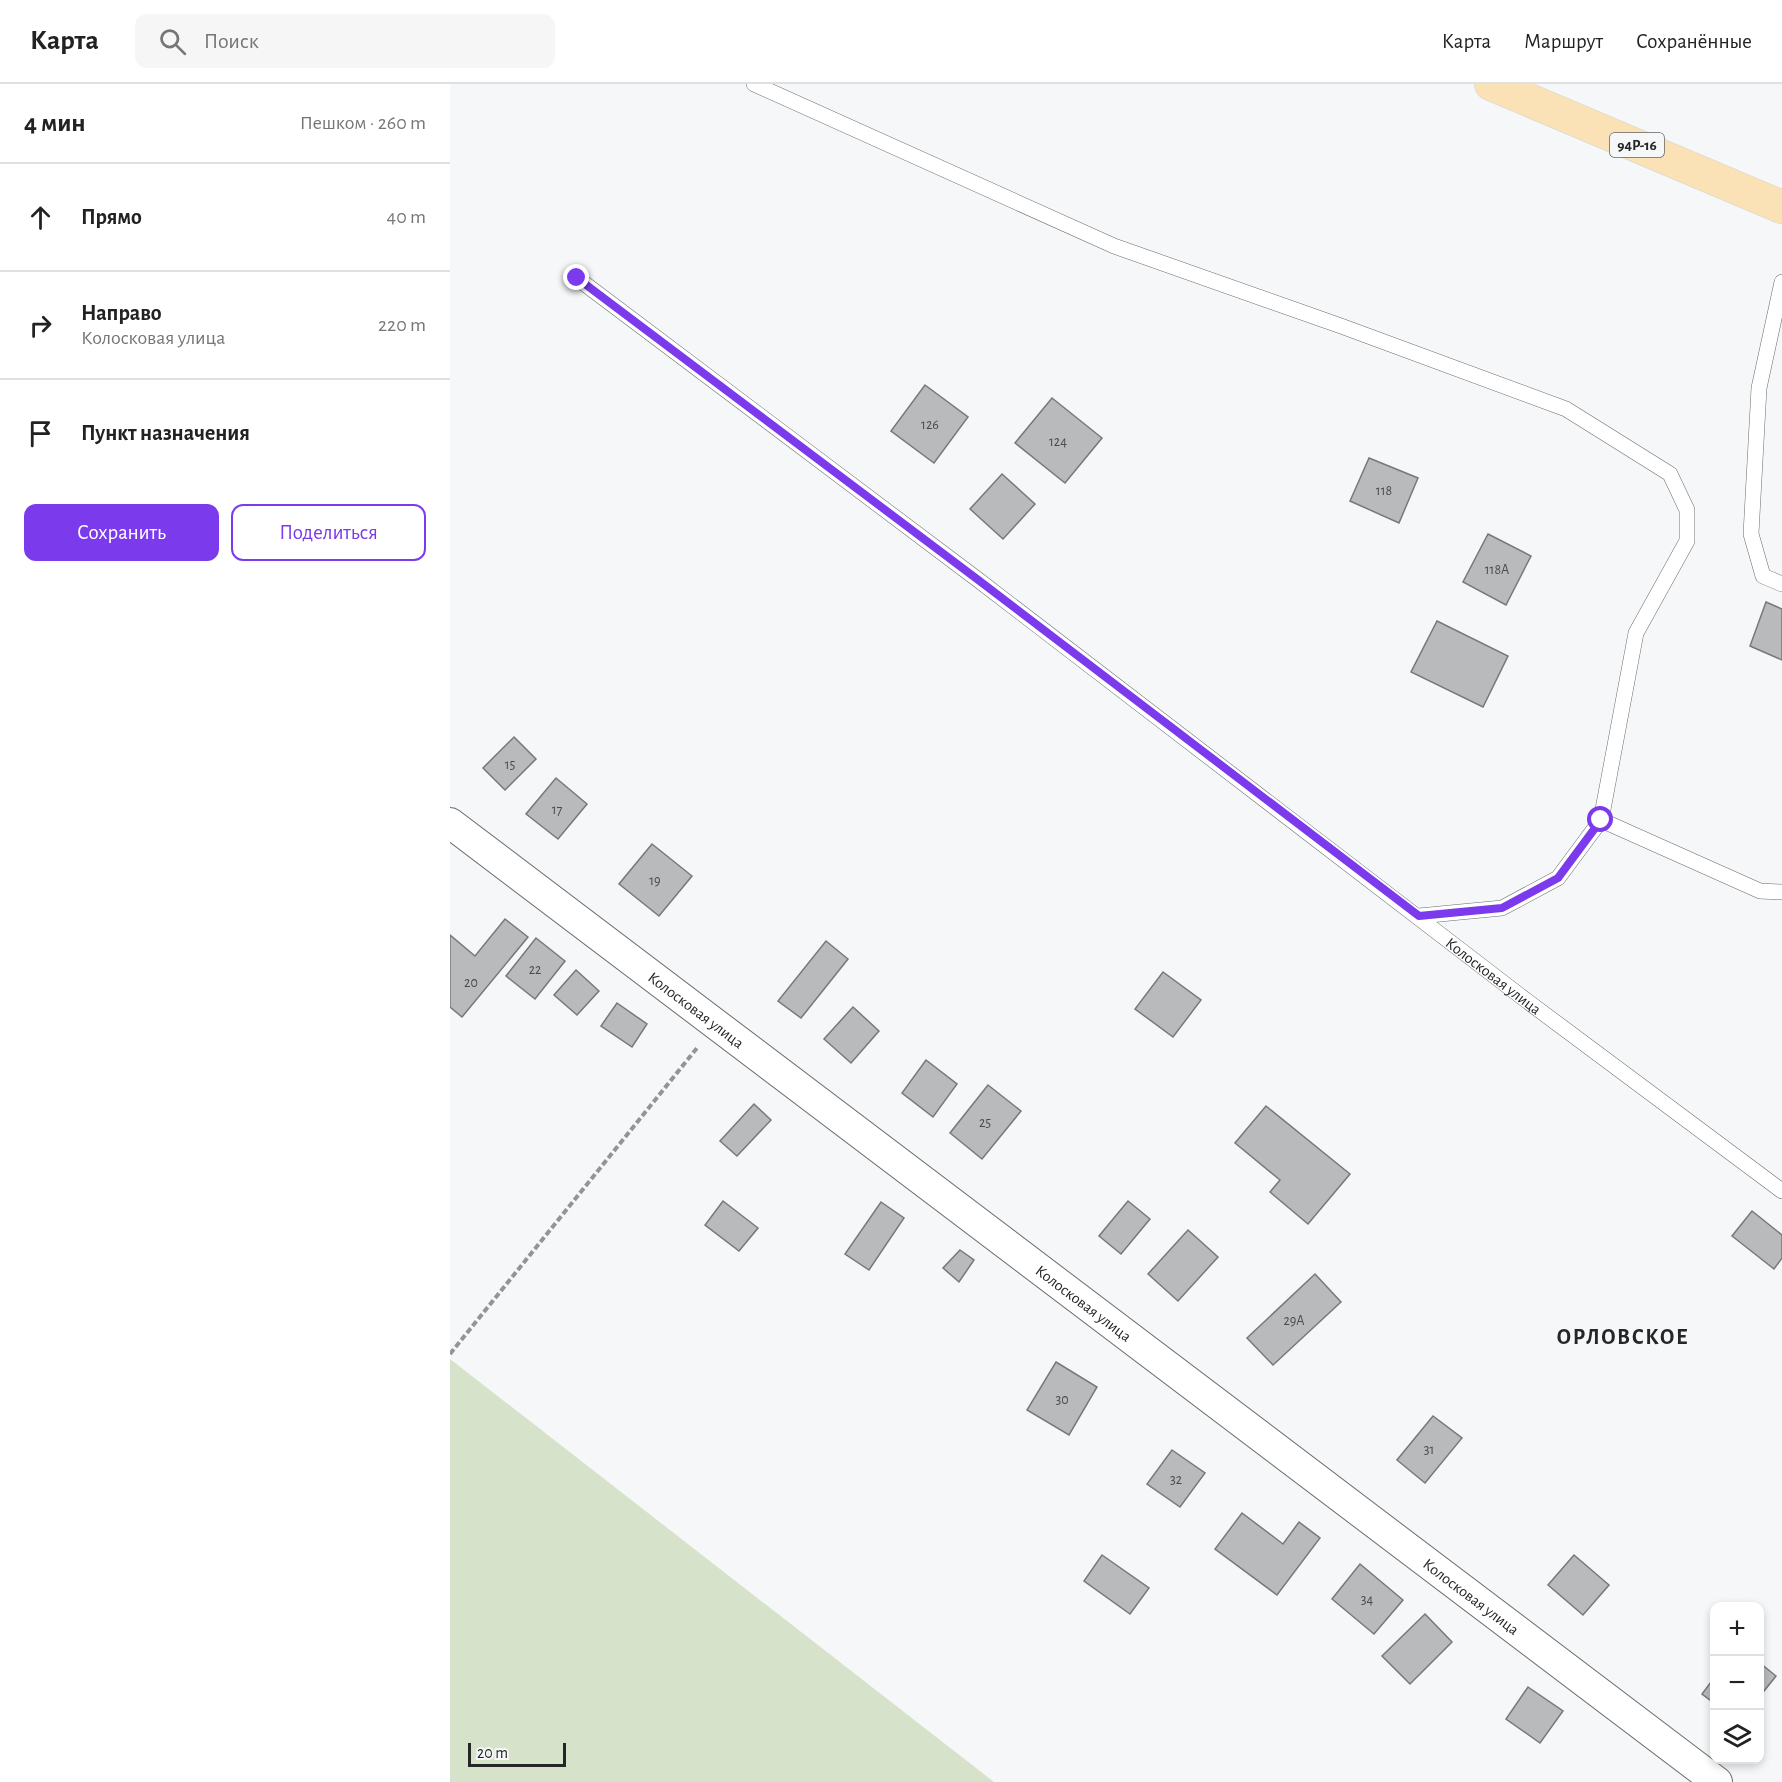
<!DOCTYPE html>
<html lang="ru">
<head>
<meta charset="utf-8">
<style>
  :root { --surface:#fff; --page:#f6f6f6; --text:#222; --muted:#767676; --line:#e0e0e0; --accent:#7c3aed }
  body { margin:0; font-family:"Alegreya Sans",sans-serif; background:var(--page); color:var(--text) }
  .controls { position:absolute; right:18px; bottom:18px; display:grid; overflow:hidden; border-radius:12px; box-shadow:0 3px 9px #0003 }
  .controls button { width:54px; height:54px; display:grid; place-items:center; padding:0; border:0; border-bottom:2px solid var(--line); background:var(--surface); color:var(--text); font:30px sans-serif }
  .scale { position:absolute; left:18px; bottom:15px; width:98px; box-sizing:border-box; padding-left:6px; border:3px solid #262627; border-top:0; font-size:16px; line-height:21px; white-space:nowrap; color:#262627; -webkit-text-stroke:4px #f6f7f8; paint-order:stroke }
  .stop { position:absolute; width:18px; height:18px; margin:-14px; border:4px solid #7c3aed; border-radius:50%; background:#fff }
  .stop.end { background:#7c3aed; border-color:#fff; box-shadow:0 2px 6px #0008 }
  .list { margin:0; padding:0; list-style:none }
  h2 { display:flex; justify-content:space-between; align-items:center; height:78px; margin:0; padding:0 24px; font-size:26px }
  h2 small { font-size:20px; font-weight:400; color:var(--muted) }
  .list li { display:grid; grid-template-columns:39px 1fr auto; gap:18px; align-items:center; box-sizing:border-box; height:108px; padding:0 24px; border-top:2px solid var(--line) }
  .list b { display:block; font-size:22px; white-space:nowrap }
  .list p { margin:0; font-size:20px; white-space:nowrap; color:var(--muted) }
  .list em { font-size:20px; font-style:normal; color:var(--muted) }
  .actions { display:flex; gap:12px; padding:18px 24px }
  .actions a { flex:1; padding:14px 0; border:2px solid var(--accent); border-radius:12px; text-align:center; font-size:21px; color:var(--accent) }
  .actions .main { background:var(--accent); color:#fff }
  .icon { flex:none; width:33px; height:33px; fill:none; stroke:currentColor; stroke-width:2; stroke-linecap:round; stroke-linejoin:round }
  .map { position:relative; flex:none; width:1332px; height:1698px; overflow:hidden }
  header { display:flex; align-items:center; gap:36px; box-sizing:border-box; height:84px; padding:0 30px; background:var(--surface); border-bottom:2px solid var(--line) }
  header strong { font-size:28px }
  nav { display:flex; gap:33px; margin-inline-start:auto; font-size:21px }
  .search { width:420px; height:54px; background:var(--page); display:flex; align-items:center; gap:15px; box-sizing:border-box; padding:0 21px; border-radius:12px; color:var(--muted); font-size:22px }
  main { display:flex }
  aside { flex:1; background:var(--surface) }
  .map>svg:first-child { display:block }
  .green { fill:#d6e2c9 }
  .building { fill:#b9babc; stroke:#777879; stroke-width:1.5 }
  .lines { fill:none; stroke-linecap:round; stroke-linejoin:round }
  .lane-casing { stroke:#6b6c6d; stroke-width:16 }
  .street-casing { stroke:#6b6c6d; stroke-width:32 }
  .primary-casing { stroke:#d4d4d4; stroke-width:34 }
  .path { stroke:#939495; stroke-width:4; stroke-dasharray:6 3; stroke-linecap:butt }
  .lane { stroke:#fff; stroke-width:15 }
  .street { stroke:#fff; stroke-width:30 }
  .primary { stroke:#fae2b6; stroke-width:33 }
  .route { stroke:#7c3aed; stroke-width:8 }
  .labels { text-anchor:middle; stroke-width:6; stroke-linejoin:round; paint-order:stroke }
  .number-label { font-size:14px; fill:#4b4b4c }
  .shield { fill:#f6f7f8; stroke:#646566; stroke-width:1.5 }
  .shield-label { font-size:15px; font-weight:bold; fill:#262627 }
  .street-label { font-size:16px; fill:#262627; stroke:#f6f7f8 }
  .district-label { font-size:22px; font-weight:bold; letter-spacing:1.5px; fill:#262627; stroke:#f6f7f8 }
</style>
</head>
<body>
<header>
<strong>Карта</strong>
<div class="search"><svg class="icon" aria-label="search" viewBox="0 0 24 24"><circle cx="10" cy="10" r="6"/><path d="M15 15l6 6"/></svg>Поиск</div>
<nav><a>Карта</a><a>Маршрут</a><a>Сохранённые</a></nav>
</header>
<main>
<aside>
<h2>4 мин<small>Пешком · 260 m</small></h2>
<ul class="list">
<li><svg class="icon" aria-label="ahead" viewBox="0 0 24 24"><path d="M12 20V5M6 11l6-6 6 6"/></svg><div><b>Прямо</b></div><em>40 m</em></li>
<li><svg class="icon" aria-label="right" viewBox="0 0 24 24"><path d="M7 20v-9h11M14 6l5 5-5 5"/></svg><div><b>Направо</b><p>Колосковая улица</p></div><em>220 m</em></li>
<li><svg class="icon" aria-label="arrive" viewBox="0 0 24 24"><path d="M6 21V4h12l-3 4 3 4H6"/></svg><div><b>Пункт назначения</b></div></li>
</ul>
<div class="actions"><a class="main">Сохранить</a><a>Поделиться</a></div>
</aside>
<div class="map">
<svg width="1332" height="1698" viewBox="0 0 1332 1698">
  <rect width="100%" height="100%" fill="#f6f7f8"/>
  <path class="green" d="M 0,1275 L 544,1698 L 0,1698 Z"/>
  <g class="building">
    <path d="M 475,301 L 518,333 L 484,379 L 441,347 Z"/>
    <path d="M 602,314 L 652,354 L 615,399 L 565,359 Z"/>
    <path d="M 919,374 L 968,394 L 949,439 L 900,417 Z"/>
    <path d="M 552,390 L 585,420 L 553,455 L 520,425 Z"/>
    <path d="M 1038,450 L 1081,472 L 1056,521 L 1013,498 Z"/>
    <path d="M 1316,518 L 1332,525 L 1332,576 L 1300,562 Z"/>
    <path d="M 987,537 L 1058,572 L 1033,623 L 961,588 Z"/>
    <path d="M 64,653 L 86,675 L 55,706 L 33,684 Z"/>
    <path d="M 106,694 L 137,720 L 108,755 L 76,730 Z"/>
    <path d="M 202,760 L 242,792 L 209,832 L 169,800 Z"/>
    <path d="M 55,835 L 78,853 L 12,933 L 0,923 L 0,851 L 25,872 Z"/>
    <path d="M 86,854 L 115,877 L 85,915 L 56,892 Z"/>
    <path d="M 376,857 L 398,875 L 351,934 L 328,917 Z"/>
    <path d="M 126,886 L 149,907 L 127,931 L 104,911 Z"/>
    <path d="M 713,888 L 751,916 L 723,953 L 685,925 Z"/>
    <path d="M 167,919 L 197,940 L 182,963 L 151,942 Z"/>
    <path d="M 403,923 L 429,947 L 401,979 L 374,955 Z"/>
    <path d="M 476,976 L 507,1000 L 483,1033 L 452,1009 Z"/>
    <path d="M 538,1001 L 571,1027 L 532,1075 L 500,1049 Z"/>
    <path d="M 304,1020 L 321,1036 L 287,1072 L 270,1057 Z"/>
    <path d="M 816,1022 L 900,1090 L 858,1140 L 820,1108 L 830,1096 L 785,1059 Z"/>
    <path d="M 273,1117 L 308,1144 L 289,1167 L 255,1141 Z"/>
    <path d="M 678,1117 L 700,1135 L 671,1170 L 649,1152 Z"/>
    <path d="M 431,1118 L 454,1134 L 419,1186 L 395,1170 Z"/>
    <path d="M 1302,1127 L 1332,1151 L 1332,1174 L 1324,1185 L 1282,1152 Z"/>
    <path d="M 738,1146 L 768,1173 L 728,1217 L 698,1190 Z"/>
    <path d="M 510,1166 L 524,1176 L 509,1198 L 493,1184 Z"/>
    <path d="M 865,1190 L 891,1218 L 823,1281 L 797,1254 Z"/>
    <path d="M 606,1278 L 647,1303 L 619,1351 L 577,1326 Z"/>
    <path d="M 983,1332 L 1012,1354 L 975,1399 L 947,1376 Z"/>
    <path d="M 722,1366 L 755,1389 L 730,1423 L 697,1400 Z"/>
    <path d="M 792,1429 L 833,1460 L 849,1438 L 870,1454 L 827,1511 L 765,1465 Z"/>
    <path d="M 652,1471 L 699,1504 L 680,1530 L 634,1497 Z"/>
    <path d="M 1124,1471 L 1159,1501 L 1133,1531 L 1098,1501 Z"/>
    <path d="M 910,1480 L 953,1516 L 924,1550 L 882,1515 Z"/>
    <path d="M 975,1530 L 1002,1558 L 960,1600 L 932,1572 Z"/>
    <path d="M 1310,1579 L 1326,1592 L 1310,1612 Z"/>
    <path d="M 1264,1594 L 1264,1619 L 1252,1610 Z"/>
    <path d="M 1078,1603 L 1113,1627 L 1090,1659 L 1056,1635 Z"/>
  </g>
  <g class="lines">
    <g class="lane-casing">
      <g id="lane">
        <path d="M 304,0 L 664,162 L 891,242 L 1116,325 L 1220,390 L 1237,426 L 1237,457 L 1186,549 L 1151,736 L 1108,794 L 1052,824 L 969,832"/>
        <path id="s1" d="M 127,194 L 527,495 L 1077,917 L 1332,1107"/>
        <path d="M 1332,198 L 1309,304 L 1301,450 L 1313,492 L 1332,500"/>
        <path d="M 1151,736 L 1310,807 L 1332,808"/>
      </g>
    </g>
    <g class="street-casing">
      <g id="street">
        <path id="s2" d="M 0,739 L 1267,1698"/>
      </g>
    </g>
    <g class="primary-casing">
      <path id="primary" d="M 1041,0 L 1332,123"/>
    </g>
    <path class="path" d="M 0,1270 L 247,964"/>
    <use href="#lane" class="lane"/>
    <use href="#street" class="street"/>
    <use href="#primary" class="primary"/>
  </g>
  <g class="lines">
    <path class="route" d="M 127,194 L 527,495 L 969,832 L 1052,824 L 1108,794 L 1151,736"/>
  </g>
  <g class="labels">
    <g class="number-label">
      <text x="480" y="345">126</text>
      <text x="608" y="362">124</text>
      <text x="934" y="411">118</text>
      <text x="1047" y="490">118А</text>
      <text x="60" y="685">15</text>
      <text x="107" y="730">17</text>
      <text x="205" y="801">19</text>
      <text x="85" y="890">22</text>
      <text x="21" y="903">20</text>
      <text x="535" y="1043">25</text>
      <text x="844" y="1241">29А</text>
      <text x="612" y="1320">30</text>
      <text x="979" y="1370">31</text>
      <text x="726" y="1400">32</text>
      <text x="917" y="1520">34</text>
    </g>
    <rect class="shield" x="1160" y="49" width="54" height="24" rx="4.5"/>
    <g class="shield-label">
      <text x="1187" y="66">94Р-16</text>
    </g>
    <g class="street-label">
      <text dy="6" stroke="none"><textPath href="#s1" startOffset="1152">Колосковая улица</textPath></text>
      <text dy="6" stroke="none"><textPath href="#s2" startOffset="309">Колосковая улица</textPath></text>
      <text dy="6" stroke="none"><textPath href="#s2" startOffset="795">Колосковая улица</textPath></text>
      <text dy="6" stroke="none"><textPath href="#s2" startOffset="1281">Колосковая улица</textPath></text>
    </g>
    <g class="district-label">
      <text x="1173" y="1260">ОРЛОВСКОЕ</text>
    </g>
  </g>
</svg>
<div class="controls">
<button>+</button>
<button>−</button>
<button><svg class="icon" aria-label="layers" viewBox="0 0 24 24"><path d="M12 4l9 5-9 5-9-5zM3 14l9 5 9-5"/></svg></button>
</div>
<div class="scale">20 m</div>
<div class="stop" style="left:1151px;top:736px"></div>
<div class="stop end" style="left:127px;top:194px"></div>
</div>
</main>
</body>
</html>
